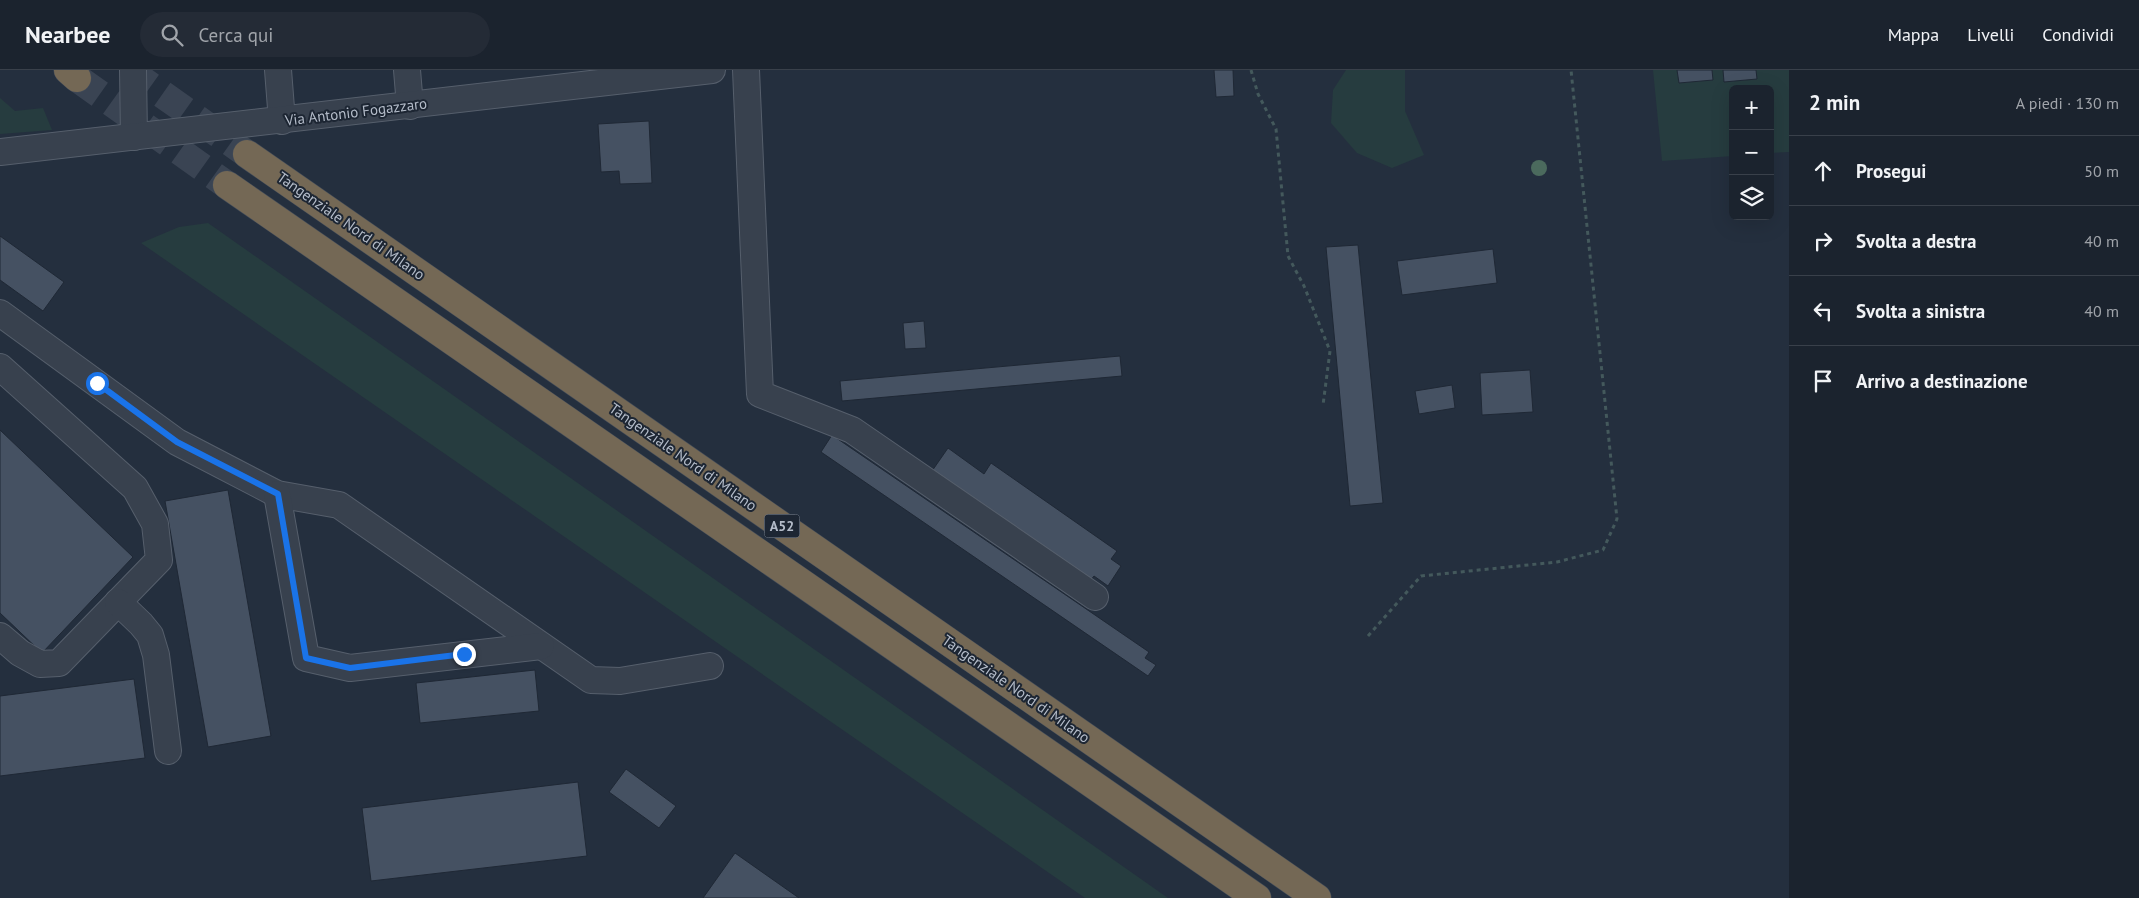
<!DOCTYPE html>
<html lang="it">
<head>
<meta charset="utf-8">
<style>
  :root { --surface:#1b232e; --page:#242b36; --text:#f1f3f6; --muted:#a0a4aa; --line:#39404a }
  body { margin:0; font-family:"PT Sans",sans-serif; background:var(--page); color:var(--text) }
  .controls { position:absolute; right:15px; top:15px; display:grid; overflow:hidden; border-radius:8px; box-shadow:0 5px 20px #0002 }
  .controls button { width:45px; height:45px; display:grid; place-items:center; padding:0; border:0; border-bottom:1px solid var(--line); background:var(--surface); color:var(--text); font:25px sans-serif }
  .stop { position:absolute; width:15px; height:15px; margin:-11px; border:4px solid #1a73e8; border-radius:50%; background:#fff }
  .stop.end { background:#1a73e8; border-color:#fff; box-shadow:0 1px 5px #0008 }
  .list { margin:0; padding:0; list-style:none }
  h2 { display:flex; justify-content:space-between; align-items:center; height:65px; margin:0; padding:0 20px; font-size:21px }
  h2 small { font-size:16px; font-weight:400; color:var(--muted) }
  .list li { display:grid; grid-template-columns:32px 1fr auto; gap:15px; align-items:center; box-sizing:border-box; height:70px; padding:0 20px; border-top:1px solid var(--line) }
  .list b { display:block; font-size:19px; white-space:nowrap }
  .list em { font-size:16px; font-style:normal; color:var(--muted) }
  .icon { flex:none; width:28px; height:28px; fill:none; stroke:currentColor; stroke-width:2; stroke-linecap:round; stroke-linejoin:round }
  .map { position:relative; flex:none; width:1789px; height:828px; overflow:hidden }
  header { display:flex; align-items:center; gap:30px; box-sizing:border-box; height:70px; padding:0 25px; background:var(--surface); border-bottom:1px solid var(--line) }
  header strong { font-size:24px }
  nav { display:flex; gap:28px; margin-inline-start:auto; font-size:18px }
  .search { width:350px; height:45px; background:var(--page); display:flex; align-items:center; gap:12px; box-sizing:border-box; padding:0 18px; border-radius:28px; color:var(--muted); font-size:19px }
  main { display:flex }
  aside { flex:1; background:var(--surface) }
  .map>svg:first-child { display:block }
  .green { fill:#263c3f }
  .building { fill:#455162; stroke:#1f2835 }
  .lines { fill:none; stroke-linecap:round; stroke-linejoin:round }
  .highway-tunnel { stroke:#3a4453; stroke-width:28; stroke-dasharray:28 14; stroke-linecap:butt }
  .minor-casing { stroke:#565f6c; stroke-width:28 }
  .highway-casing { stroke:#434c59; stroke-width:29 }
  .path { stroke:#44595c; stroke-width:3; stroke-dasharray:4 4; stroke-linecap:butt }
  .minor { stroke:#38414e; stroke-width:26 }
  .highway { stroke:#746855; stroke-width:28 }
  .tree { fill:#4b6a5d }
  .route { stroke:#1a73e8; stroke-width:6 }
  .labels { text-anchor:middle; stroke-width:4; stroke-linejoin:round; paint-order:stroke }
  .shield { fill:#1d2633; stroke:#878f9c; stroke-width:1 }
  .shield-label { font-size:14px; font-weight:bold; fill:#b4bcc9 }
  .street-label { font-size:15px; fill:#b4bcc9; stroke:#1d2633 }
</style>
</head>
<body>
<header>
<strong>Nearbee</strong>
<div class="search"><svg class="icon" aria-label="search" viewBox="0 0 24 24"><circle cx="10" cy="10" r="6"/><path d="M15 15l6 6"/></svg>Cerca qui</div>
<nav><a>Mappa</a><a>Livelli</a><a>Condividi</a></nav>
</header>
<main>
<div class="map">
<svg width="1789" height="828" viewBox="0 0 1789 828">
  <rect width="100%" height="100%" fill="#242f3e"/>
  <g class="green">
    <path d="M 1346,0 L 1405,0 L 1405,41 L 1424,85 L 1392,98 L 1357,83 L 1331,53 L 1333,20 Z"/>
    <path d="M 1653,0 L 1789,0 L 1789,82 L 1770,83 L 1770,19 L 1733,19 L 1733,86 L 1662,91 Z"/>
    <path d="M 0,28 L 15,41 L 43,38 L 52,60 L 0,64 Z"/>
    <path d="M 208,153 L 1168,828 L 1085,828 L 141,173 L 179,157 Z"/>
  </g>
  <g class="building">
    <path d="M 1214,0 L 1233,0 L 1234,26 L 1216,27 Z"/>
    <path d="M 1677,0 L 1712,0 L 1713,10 L 1679,13 Z"/>
    <path d="M 1723,0 L 1756,0 L 1757,9 L 1724,12 Z"/>
    <path d="M 649,51 L 652,113 L 620,114 L 619,101 L 601,102 L 598,54 Z"/>
    <path d="M 0,166 L 64,212 L 43,241 L 0,210 Z"/>
    <path d="M 1358,175 L 1383,433 L 1350,436 L 1326,177 Z"/>
    <path d="M 1493,179 L 1497,213 L 1402,225 L 1397,191 Z"/>
    <path d="M 924,251 L 926,278 L 905,279 L 903,253 Z"/>
    <path d="M 1120,286 L 1122,306 L 842,331 L 840,311 Z"/>
    <path d="M 1530,300 L 1533,342 L 1482,345 L 1480,303 Z"/>
    <path d="M 1452,315 L 1455,338 L 1419,344 L 1415,321 Z"/>
    <path d="M 0,360 L 133,487 L 42,583 L 0,543 Z"/>
    <path d="M 832,365 L 1149,582 L 1145,588 L 1156,595 L 1148,606 L 821,382 Z"/>
    <path d="M 948,378 L 984,404 L 991,393 L 1117,481 L 1111,489 L 1121,496 L 1108,516 L 1094,506 L 1090,511 L 932,401 Z"/>
    <path d="M 228,420 L 271,666 L 208,677 L 165,431 Z"/>
    <path d="M 535,600 L 539,641 L 420,653 L 416,613 Z"/>
    <path d="M 134,609 L 145,688 L 0,706 L 0,626 Z"/>
    <path d="M 626,699 L 676,736 L 659,758 L 609,722 Z"/>
    <path d="M 578,712 L 587,786 L 371,811 L 362,738 Z"/>
    <path d="M 735,783 L 799,828 L 703,828 Z"/>
  </g>
  <g class="lines">
    <g class="highway-tunnel">
      <path d="M 128,0 L 247,84"/>
      <path d="M 77,8 L 227,115"/>
    </g>
    <g class="minor-casing">
      <g id="minor">
        <path d="M 133,0 L 134,67"/>
        <path d="M 278,0 L 282,51"/>
        <path d="M 407,0 L 410,36"/>
        <path d="M 746,0 L 760,324 L 852,360 L 1095,527"/>
        <path d="M 0,82 L 712,0"/>
        <path d="M 0,243 L 177,372 L 277,424 L 339,435 L 591,610 L 620,611 L 710,596"/>
        <path d="M 0,297 L 135,418 L 155,454 L 159,490 L 59,593 L 40,594 L 20,583 L 0,566"/>
        <path d="M 277,424 L 306,588 L 350,598 L 541,576"/>
        <path d="M 118,532 L 141,554 L 150,565 L 156,585 L 168,681"/>
      </g>
    </g>
    <g class="highway-casing">
      <g id="highway">
        <path d="M 68,0 L 77,8"/>
        <path d="M 247,84 L 1317,828"/>
        <path d="M 227,115 L 1257,828"/>
      </g>
    </g>
    <g class="path">
      <path d="M 1251,0 L 1258,24 L 1276,59 L 1288,186 L 1304,216 L 1330,281 L 1323,335"/>
      <path d="M 1368,566 L 1421,506 L 1557,492 L 1603,480 L 1617,449 L 1571,0"/>
    </g>
    <use href="#minor" class="minor"/>
    <use href="#highway" class="highway"/>
  </g>
  <circle class="tree" cx="1539" cy="98" r="8"/>
  <g class="lines">
    <path class="route" d="M 97,313 L 177,372 L 278,424 L 306,588 L 350,598 L 464,584"/>
  </g>
  <g class="labels">
    <rect class="shield" x="764.5" y="444.5" width="35" height="23" rx="4"/>
    <g class="shield-label">
      <text x="782" y="461">A52</text>
    </g>
    <g class="street-label">
      <text transform="translate(356 42) rotate(-7)" y="5">Via Antonio Fogazzaro</text>
      <text transform="translate(351 156) rotate(35)" y="5">Tangenziale Nord di Milano</text>
      <text transform="translate(683 387) rotate(35)" y="5">Tangenziale Nord di Milano</text>
      <text transform="translate(1016 619) rotate(35)" y="5">Tangenziale Nord di Milano</text>
    </g>
  </g>
</svg>
<div class="controls">
<button>+</button>
<button>−</button>
<button><svg class="icon" aria-label="layers" viewBox="0 0 24 24"><path d="M12 4l9 5-9 5-9-5zM3 14l9 5 9-5"/></svg></button>
</div>
<div class="stop" style="left:97px;top:313px"></div>
<div class="stop end" style="left:464px;top:584px"></div>
</div>
<aside>
<h2>2 min<small>A piedi · 130 m</small></h2>
<ul class="list">
<li><svg class="icon" aria-label="ahead" viewBox="0 0 24 24"><path d="M12 20V5M6 11l6-6 6 6"/></svg><div><b>Prosegui</b></div><em>50 m</em></li>
<li><svg class="icon" aria-label="right" viewBox="0 0 24 24"><path d="M7 20v-9h11M14 6l5 5-5 5"/></svg><div><b>Svolta a destra</b></div><em>40 m</em></li>
<li><svg class="icon" aria-label="left" viewBox="0 0 24 24"><path d="M17 20v-9H6M10 6l-5 5 5 5"/></svg><div><b>Svolta a sinistra</b></div><em>40 m</em></li>
<li><svg class="icon" aria-label="arrive" viewBox="0 0 24 24"><path d="M6 21V4h12l-3 4 3 4H6"/></svg><div><b>Arrivo a destinazione</b></div></li>
</ul>
</aside>
</main>
</body>
</html>
